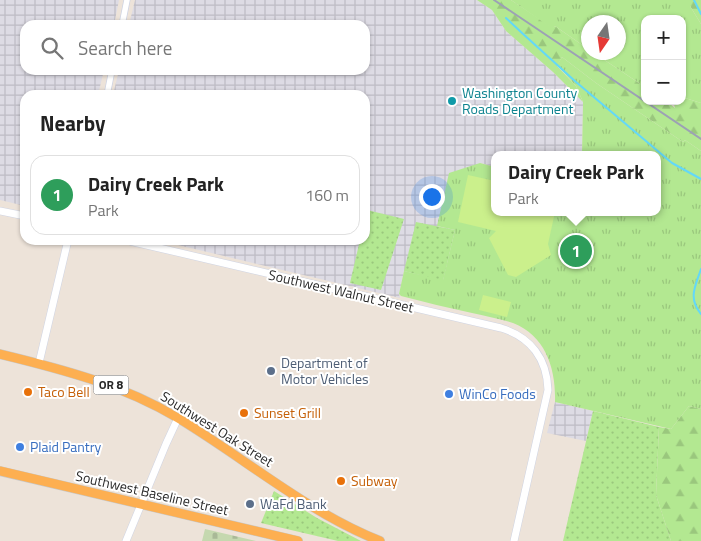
<!DOCTYPE html>
<html lang="en">
<head>
<meta charset="utf-8">
<style>
  :root { --surface:#fff; --page:#f6f6f6; --text:#222; --muted:#767676; --line:#e0e0e0; --accent:#3465ff }
  body { margin:0; font-family:"Titillium Web",sans-serif; background:var(--page); color:var(--text) }
  .controls { position:absolute; right:15px; top:15px; display:grid; overflow:hidden; border-radius:10px; box-shadow:0 1px 4px #0004 }
  .controls button { width:45px; height:45px; display:grid; place-items:center; padding:0; border:0; border-bottom:1px solid var(--line); background:var(--surface); color:var(--text); font:25px sans-serif }
  .compass { position:absolute; left:581px; top:15px; width:45px; height:45px; border-radius:50%; background:var(--surface); box-shadow:0 1px 4px #0004; rotate:193deg }
  .you { position:absolute; left:431px; top:196px; width:18px; height:18px; margin:-12px; border:4px solid #fff; border-radius:50%; background:#1a73e8; box-shadow:0 0 0 8px #1a73e833 }
  .badge { display:grid; place-items:center; width:32px; height:32px; border-radius:50%; background:var(--accent); color:#fff; font-size:16px; font-weight:700 }
  .pin { position:absolute; translate:-50% -50%; border:2px solid #fff; box-shadow:0 1px 5px #0006 }
  .popup { position:absolute; left:491px; top:151px; width:170px; height:65px; box-sizing:border-box; display:grid; place-content:center; border-radius:10px; background:var(--surface); filter:drop-shadow(0 1px 4px #0005); font-size:16px; white-space:nowrap; color:var(--muted) }
  .popup b { font-size:19px; color:var(--text) }
  .popup::after { content:''; position:absolute; left:50%; top:100%; margin-left:-10px; border:10px solid transparent; border-top-color:var(--surface) }
  .list { margin:0; padding:0; list-style:none }
  h2 { display:flex; justify-content:space-between; align-items:center; height:65px; margin:0; padding:0 20px; font-size:21px }
  h2 small { font-size:16px; font-weight:400; color:var(--muted) }
  .list li { display:grid; grid-template-columns:32px 1fr auto; gap:15px; align-items:center; box-sizing:border-box; height:80px; margin:0 10px 10px; padding:0 10px; border:1px solid var(--line); border-radius:15px }
  .list b { display:block; font-size:19px; white-space:nowrap }
  .list p { margin:0; font-size:16px; white-space:nowrap; color:var(--muted) }
  .list em { font-size:16px; font-style:normal; color:var(--muted) }
  .icon { flex:none; width:28px; height:28px; fill:none; stroke:currentColor; stroke-width:2; stroke-linecap:round; stroke-linejoin:round }
  .map { position:relative; flex:none; width:701px; height:541px; overflow:hidden }
  .search { position:absolute; background:var(--surface); box-shadow:0 1px 4px #0004; left:20px; top:20px; width:350px; height:55px; display:flex; align-items:center; gap:12px; box-sizing:border-box; padding:0 18px; border-radius:15px; color:var(--muted); font-size:19px }
  .panel { position:absolute; background:var(--surface); box-shadow:0 1px 4px #0004; left:20px; top:90px; width:350px; height:155px; border-radius:15px }
  .map>svg:first-child { display:block }
  .industrial { fill:url(#industrial-grid) }
  .grass { fill:url(#grass-dots) }
  .forest { fill:url(#forest-firs) }
  .cemetery { fill:url(#cemetery-stones) }
  .park { fill:url(#park-tufts) }
  .pitch { fill:#cbf08c }
  .lines { fill:none; stroke-linecap:round; stroke-linejoin:round }
  .stream { stroke:#63d8f8; stroke-width:2 }
  .minor-casing { stroke:#cfd4e3; stroke-width:7 }
  .tertiary-casing { stroke:#cfd4e3; stroke-width:8 }
  .trunk-casing { stroke:#c7c7c7; stroke-width:10 }
  .minor { stroke:#fff; stroke-width:5.5 }
  .tertiary { stroke:#fff; stroke-width:7 }
  .trunk { stroke:#fdaf51; stroke-width:9 }
  .rail { stroke:#9ca1b5; stroke-width:2 }
  .culture-dot { fill:#0f9aa8; stroke:#fff; stroke-width:2 }
  .service-dot { fill:#5c6f8a; stroke:#fff; stroke-width:2 }
  .food-dot { fill:#e8710a; stroke:#fff; stroke-width:2 }
  .shop-dot { fill:#3f7fe0; stroke:#fff; stroke-width:2 }
  .labels { text-anchor:middle; stroke-width:4; stroke-linejoin:round; paint-order:stroke }
  .shield { fill:#fff; stroke:#696969; stroke-width:1 }
  .shield-label { font-size:12px; font-weight:bold; fill:#292929 }
  .culture-label { font-size:14px; fill:#0d838f; stroke:#fff; text-anchor:start }
  .street-label { font-size:14px; fill:#292929; stroke:#fff }
  .service-label { font-size:14px; fill:#4e5e75; stroke:#fff; text-anchor:start }
  .food-label { font-size:14px; fill:#c56008; stroke:#fff; text-anchor:start }
  .shop-label { font-size:14px; fill:#366cbe; stroke:#fff; text-anchor:start }
</style>
</head>
<body>
<div class="map">
<svg width="701" height="541" viewBox="0 0 701 541">
  <defs>
    <pattern id="industrial-grid" width="8" height="8" patternUnits="userSpaceOnUse" patternTransform="scale(1.25)"><rect width="8" height="8" fill="#dddbe4"/><path d="M0 4h8M4 0v8" fill="none" stroke="#bebcc4"/></pattern>
    <pattern id="grass-dots" width="8" height="8" patternUnits="userSpaceOnUse" patternTransform="scale(1.25)"><rect width="8" height="8" fill="#b3e891"/><path d="M2 2h.1M6 6h.1" fill="none" stroke="#9ac77d" stroke-width="1.8" stroke-linecap="round"/></pattern>
    <pattern id="forest-firs" width="22" height="20" patternUnits="userSpaceOnUse" patternTransform="scale(1.25)"><rect width="22" height="20" fill="#b3e891"/><path d="M5 1l3.5 6h-7zM16 11l3.5 6h-7z" fill="#9ac77d"/></pattern>
    <pattern id="cemetery-stones" width="16" height="16" patternUnits="userSpaceOnUse" patternTransform="scale(1.25)"><rect width="16" height="16" fill="#c5d8af"/><path d="M2 7V4a2 2 0 0 1 4 0v3zM10 15v-3a2 2 0 0 1 4 0v3z" fill="#a9b997"/></pattern>
    <pattern id="park-tufts" width="24" height="20" patternUnits="userSpaceOnUse" patternTransform="scale(1.25)"><rect width="24" height="20" fill="#b3e891"/><path d="M3 7l-1-3M5 7V3M7 7l1-3M15 17l-1-3M17 17v-4M19 17l1-3" fill="none" stroke="#9ac77d"/></pattern>
  </defs>
  <rect width="100%" height="100%" fill="#ede3d9"/>
  <g class="industrial">
    <path d="M 0,0 L 119,0 L 114,25 L 25,25 L 25,70 L 104,70 L 98,95 L 25,95 L 25,206 L 0,200 Z"/>
    <path d="M 135,0 L 477,0 L 492,10 L 506,31 L 553,72 L 583,102 L 582,155 L 495,155 L 495,167 L 480,163 L 437,226 L 455,230 L 443,281 L 404,271 L 399,294 L 400,298 L 157,240 L 365,240 L 365,95 L 113,95 L 119,70 L 365,70 L 365,25 L 129,25 Z"/>
    <path d="M 555,402 L 593,411 L 586,441 L 547,433 Z"/>
  </g>
  <g class="grass">
    <path d="M 367,210 L 404,219 L 381,290 L 350,283 L 360,240 L 365,240 L 365,218 Z"/>
    <path d="M 416,222 L 455,230 L 443,281 L 404,271 Z"/>
    <path d="M 593,411 L 659,427 L 656,495 L 671,541 L 563,541 Z"/>
    <path d="M 274,491 L 317,518 L 361,541 L 338,541 L 261,523 Z"/>
  </g>
  <g class="forest">
    <path d="M 477,0 L 511,0 L 553,28 L 555,26 L 588,49 L 588,52 L 594,53 L 645,87 L 645,101 L 666,101 L 675,108 L 673,101 L 682,101 L 682,97 L 701,103 L 701,151 L 685,140 L 683,142 L 596,83 L 562,57 L 557,66 L 576,86 L 583,102 L 553,72 L 506,31 L 492,10 Z"/>
    <path d="M 690,0 L 701,0 L 701,24 L 690,6 Z"/>
    <path d="M 689,406 L 701,409 L 701,541 L 671,541 L 656,495 L 659,427 L 671,429 Z"/>
  </g>
  <path class="cemetery" d="M 205,529 L 256,541 L 202,541 Z"/>
  <g class="park">
    <path d="M 511,0 L 690,0 L 690,6 L 701,24 L 701,103 L 682,97 L 682,19 L 645,19 L 645,87 L 594,53 L 618,52 L 618,22 L 588,22 L 588,49 L 555,26 L 553,29 Z"/>
    <path d="M 562,57 L 596,83 L 683,142 L 685,140 L 701,151 L 701,409 L 689,406 L 671,429 L 555,402 C 556,369 546,336 513,323 C 500,319 485,316 472,313 C 448,308 425,302 401,296 L 399,294 L 404,271 L 443,280 L 455,230 L 437,226 L 449,173 L 480,163 L 495,167 L 495,212 L 657,212 L 657,155 L 582,155 L 583,102 L 576,86 L 557,65 Z"/>
  </g>
  <g class="pitch">
    <path d="M 468,175 L 495,181 L 495,212 L 555,212 L 548,244 L 551,255 L 516,277 L 508,275 L 489,238 L 496,231 L 458,222 Z"/>
    <path d="M 483,295 L 511,302 L 507,317 L 479,310 Z"/>
  </g>
  <g class="lines">
    <g class="stream">
      <path d="M 694,0 L 701,14"/>
      <path d="M 506,18 L 522,33 L 576,82 L 672,163 L 701,179"/>
      <path d="M 701,269 C 695,287 688,298 701,314"/>
    </g>
    <g class="minor-casing">
      <g id="minor">
        <path d="M 122,25 L 127,0"/>
        <path d="M 107,95 L 112,70"/>
      </g>
    </g>
    <g class="tertiary-casing">
      <g id="tertiary">
        <path d="M 0,211 L 25,216"/>
        <path d="M 125,240 L 501,328 C 531,337 547,359 548,390 L 514,541"/>
        <path d="M 39,363 L 68,240"/>
        <path d="M 126,541 L 166,444 L 178,418"/>
      </g>
    </g>
    <g class="trunk-casing">
      <g id="trunk">
        <path d="M 0,354 C 62,369 123,385 178,418 C 246,459 307,512 380,541"/>
        <path d="M 0,471 L 298,541"/>
      </g>
    </g>
    <use href="#minor" class="minor"/>
    <use href="#tertiary" class="tertiary"/>
    <use href="#trunk" class="trunk"/>
    <path class="rail" d="M 494,0 L 701,139"/>
  </g>
  <circle class="culture-dot" cx="452" cy="101" r="5"/>
  <g class="service-dot">
    <circle cx="271" cy="371" r="5"/>
    <circle cx="250" cy="504" r="5"/>
  </g>
  <g class="food-dot">
    <circle cx="28" cy="392" r="5"/>
    <circle cx="244" cy="413" r="5"/>
    <circle cx="341" cy="481" r="5"/>
  </g>
  <g class="shop-dot">
    <circle cx="449" cy="394" r="5"/>
    <circle cx="20" cy="447" r="5"/>
  </g>
  <g class="labels">
    <rect class="shield" x="93.5" y="375.5" width="35" height="19" rx="4"/>
    <g class="shield-label">
      <text x="111" y="389">OR 8</text>
    </g>
    <g class="culture-label">
      <text x="462" y="98">Washington County<tspan x="462" dy="16">Roads Department</tspan></text>
    </g>
    <g class="street-label">
      <text transform="translate(341 291) rotate(13)" y="5">Southwest Walnut Street</text>
      <text transform="translate(217 429) rotate(32)" y="5">Southwest Oak Street</text>
      <text transform="translate(152 493) rotate(13)" y="5">Southwest Baseline Street</text>
    </g>
    <g class="service-label">
      <text x="281" y="368">Department of<tspan x="281" dy="16">Motor Vehicles</tspan></text>
      <text x="260" y="509">WaFd Bank</text>
    </g>
    <g class="food-label">
      <text x="38" y="397">Taco Bell</text>
      <text x="254" y="418">Sunset Grill</text>
      <text x="351" y="486">Subway</text>
    </g>
    <g class="shop-label">
      <text x="459" y="399">WinCo Foods</text>
      <text x="30" y="452">Plaid Pantry</text>
    </g>
  </g>
</svg>
<div class="controls">
<button>+</button>
<button>−</button>
</div>
<svg class="compass" viewBox="-18 -18 36 36"><path d="M0-13l5 13h-10z" fill="#e53935"/><path d="M0 13l5-13h-10z" fill="#767676"/></svg>
<div class="you"></div>
<div class="pin badge" style="left:576px;top:251px;background:#2e9e5b">1</div>
<div class="popup"><b>Dairy Creek Park</b>Park</div>
<div class="search"><svg class="icon" aria-label="search" viewBox="0 0 24 24"><circle cx="10" cy="10" r="6"/><path d="M15 15l6 6"/></svg>Search here</div>
<section class="panel">
<h2>Nearby<small></small></h2>
<ul class="list">
<li><span class="badge" style="background:#2e9e5b">1</span><div><b>Dairy Creek Park</b><p>Park</p></div><em>160 m</em></li>
</ul>
</section>
</div>
</body>
</html>
